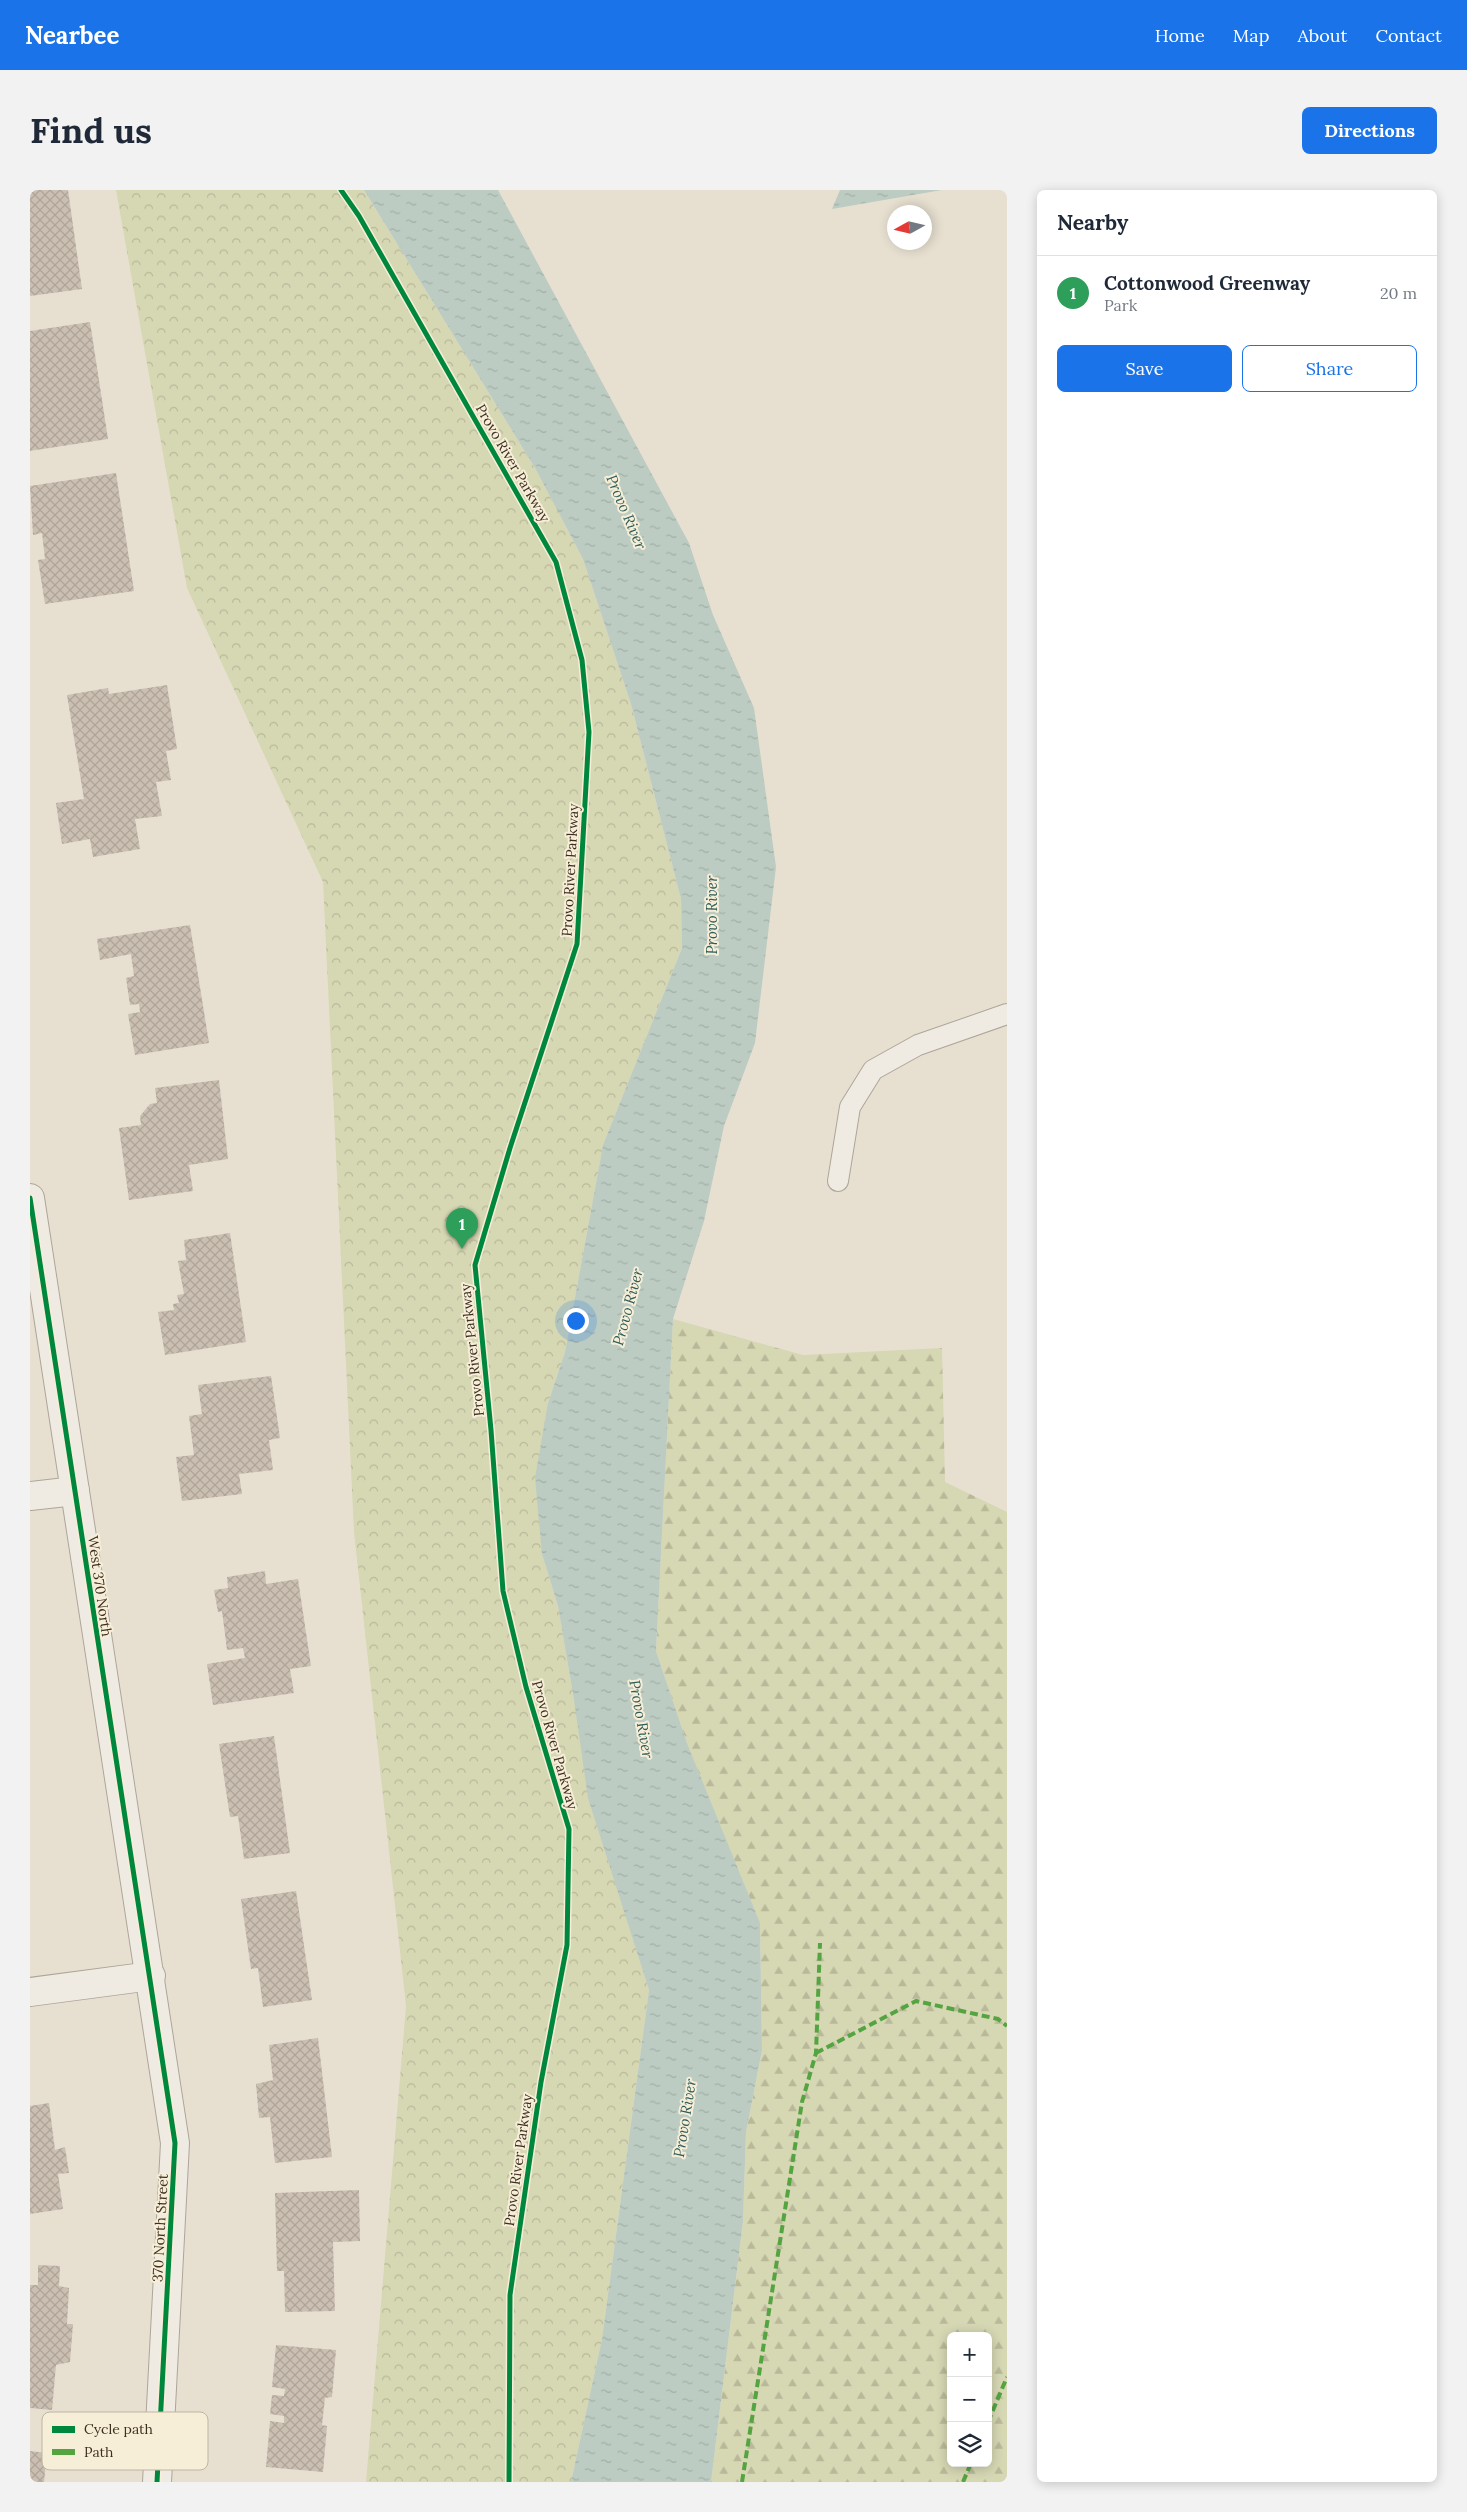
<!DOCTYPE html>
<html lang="en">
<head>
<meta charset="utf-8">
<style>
  :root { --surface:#fff; --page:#f2f2f3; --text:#1f2937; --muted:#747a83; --line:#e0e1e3; --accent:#1a73e8 }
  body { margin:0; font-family:Lora,serif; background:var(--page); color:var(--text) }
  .controls { position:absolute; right:15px; bottom:15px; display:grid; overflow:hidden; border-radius:8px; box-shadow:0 2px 12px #0003 }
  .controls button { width:45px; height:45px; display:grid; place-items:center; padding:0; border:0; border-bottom:1px solid var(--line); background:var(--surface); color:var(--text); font:25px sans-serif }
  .compass { position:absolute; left:857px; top:15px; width:45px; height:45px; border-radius:50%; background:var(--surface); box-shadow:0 2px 12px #0003; rotate:262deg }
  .you { position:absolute; left:545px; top:1130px; width:18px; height:18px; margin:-12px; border:4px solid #fff; border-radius:50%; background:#1a73e8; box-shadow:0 0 0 8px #1a73e833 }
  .badge { display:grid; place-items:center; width:32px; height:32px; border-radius:50%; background:var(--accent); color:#fff; font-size:16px; font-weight:700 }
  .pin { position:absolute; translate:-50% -41px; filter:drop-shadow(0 1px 2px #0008) }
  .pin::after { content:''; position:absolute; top:26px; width:18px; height:15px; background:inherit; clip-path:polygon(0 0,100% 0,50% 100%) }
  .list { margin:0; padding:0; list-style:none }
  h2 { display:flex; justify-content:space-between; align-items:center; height:65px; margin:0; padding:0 20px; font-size:21px }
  h2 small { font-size:16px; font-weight:400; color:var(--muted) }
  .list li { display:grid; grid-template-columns:32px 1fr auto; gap:15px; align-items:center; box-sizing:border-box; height:75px; padding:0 20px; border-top:1px solid var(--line) }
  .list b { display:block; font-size:19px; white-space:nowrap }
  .list p { margin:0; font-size:16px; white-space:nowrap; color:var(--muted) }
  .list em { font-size:16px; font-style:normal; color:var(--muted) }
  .actions { display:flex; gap:10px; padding:15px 20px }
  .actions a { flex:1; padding:11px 0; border:1px solid var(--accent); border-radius:8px; text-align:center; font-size:18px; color:var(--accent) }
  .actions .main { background:var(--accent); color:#fff }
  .icon { flex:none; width:28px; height:28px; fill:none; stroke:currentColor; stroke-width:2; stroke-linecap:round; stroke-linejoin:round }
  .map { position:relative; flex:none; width:977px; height:2292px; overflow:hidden; border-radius:8px }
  header { display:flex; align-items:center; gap:30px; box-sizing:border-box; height:70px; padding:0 25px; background:var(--accent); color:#fff }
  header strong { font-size:24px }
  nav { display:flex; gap:28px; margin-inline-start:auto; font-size:18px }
  .intro { display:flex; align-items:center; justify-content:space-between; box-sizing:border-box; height:120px; padding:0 30px }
  h1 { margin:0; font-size:35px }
  .button { padding:12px 22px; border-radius:8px; background:var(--accent); color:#fff; font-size:18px; font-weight:700 }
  main { display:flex; gap:30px; padding:0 30px }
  aside { flex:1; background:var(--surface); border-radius:8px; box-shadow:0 2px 12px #0003 }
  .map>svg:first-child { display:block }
  .forest { fill:url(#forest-firs); fill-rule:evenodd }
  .park { fill:url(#park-crowns) }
  .water { fill:url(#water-ripples) }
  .building { fill:url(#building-cross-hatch) }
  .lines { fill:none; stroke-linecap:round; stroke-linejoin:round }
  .lane-casing { stroke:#ada599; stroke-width:22 }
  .street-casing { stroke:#ada599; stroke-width:30 }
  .lane { stroke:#efebe3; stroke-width:20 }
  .street { stroke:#efebe3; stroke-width:28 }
  .quiet { stroke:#54a441; stroke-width:4; stroke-dasharray:8 4; stroke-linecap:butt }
  .cycleway-casing { stroke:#f7eed8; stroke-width:8 }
  .cycleway { stroke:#00873e; stroke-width:5 }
  .labels { text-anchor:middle; stroke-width:4; stroke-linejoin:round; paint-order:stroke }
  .street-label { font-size:14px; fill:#3d2e20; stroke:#f7eed8 }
  .water-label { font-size:15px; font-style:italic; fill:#2f5d5a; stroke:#f7eed8 }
  .key { fill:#f7eed8; stroke:#bfb4a1; stroke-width:1 }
  .key-label { font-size:14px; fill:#3d2e20 }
</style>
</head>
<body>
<header>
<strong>Nearbee</strong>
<nav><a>Home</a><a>Map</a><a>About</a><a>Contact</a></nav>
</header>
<div class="intro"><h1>Find us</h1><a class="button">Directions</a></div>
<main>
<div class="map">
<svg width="977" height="2292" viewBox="0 0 977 2292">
  <defs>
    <pattern id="forest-firs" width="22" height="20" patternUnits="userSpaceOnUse" patternTransform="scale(1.25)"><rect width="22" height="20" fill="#d6d7b3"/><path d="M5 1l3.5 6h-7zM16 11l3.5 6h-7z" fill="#b9b99a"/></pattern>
    <pattern id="park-crowns" width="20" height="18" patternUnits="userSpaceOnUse" patternTransform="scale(1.25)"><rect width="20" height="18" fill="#d6d7b3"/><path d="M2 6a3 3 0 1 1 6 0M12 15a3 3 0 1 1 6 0" fill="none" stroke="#b9b99a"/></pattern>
    <pattern id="water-ripples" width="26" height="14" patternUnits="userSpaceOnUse" patternTransform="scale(1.25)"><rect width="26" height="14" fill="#bcccc2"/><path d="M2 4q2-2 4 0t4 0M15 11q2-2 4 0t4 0" fill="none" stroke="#a2b0a6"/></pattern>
    <pattern id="building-cross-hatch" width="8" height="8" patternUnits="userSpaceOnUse" patternTransform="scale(1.25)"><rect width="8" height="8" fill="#cbbfb2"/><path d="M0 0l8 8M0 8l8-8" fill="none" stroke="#afa499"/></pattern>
  </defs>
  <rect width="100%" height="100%" fill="#e7e0d1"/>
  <path class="forest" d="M 643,1129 L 773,1165 L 912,1158 L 915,1292 L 977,1322 L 977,2292 L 681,2292 L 713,2031 L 716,1942 L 732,1860 L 730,1734 L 657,1553 L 626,1461 ZM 921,2146 L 958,2146 L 958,2273 L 921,2273 Z"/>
  <path class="park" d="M 86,0 L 334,0 L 505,278 L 553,369 L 601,514 L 651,709 L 652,758 L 573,955 L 535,1162 L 518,1213 L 512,1364 L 528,1416 L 544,1510 L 590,1706 L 619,1800 L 572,2149 L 541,2292 L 336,2292 L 376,1816 L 324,1342 L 293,692 L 157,398 Z"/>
  <g class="water">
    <path d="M 334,0 L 468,0 L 659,353 L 683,425 L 724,518 L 746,677 L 725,853 L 694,936 L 674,1031 L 643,1129 L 626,1461 L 657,1553 L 730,1733 L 732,1860 L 716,1942 L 713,2031 L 681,2292 L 541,2292 L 572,2149 L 619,1800 L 558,1608 L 544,1510 L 528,1416 L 512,1364 L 505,1288 L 518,1213 L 535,1162 L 573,955 L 652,758 L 651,709 L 601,514 L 553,369 L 505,278 Z"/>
    <path d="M 810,0 L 912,0 L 802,19 Z"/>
  </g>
  <g class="building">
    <path d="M 0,0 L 38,0 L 52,99 L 0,106 Z"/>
    <path d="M 60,132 L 78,249 L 0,261 L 0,141 Z"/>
    <path d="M 86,283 L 104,401 L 15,414 L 8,370 L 15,369 L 12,343 L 3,345 L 0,296 Z"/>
    <path d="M 137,495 L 147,559 L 136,561 L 141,590 L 126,592 L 132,626 L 105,629 L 110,659 L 63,667 L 60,649 L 32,654 L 26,613 L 54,609 L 37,505 L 78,498 L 79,504 Z"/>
    <path d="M 160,735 L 179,853 L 105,865 L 98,824 L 110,822 L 109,814 L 100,815 L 96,788 L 104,786 L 101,764 L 70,770 L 67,749 Z"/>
    <path d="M 189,890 L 198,969 L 159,975 L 163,1001 L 99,1010 L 89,938 L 111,935 L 110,926 L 120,914 L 127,913 L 125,898 Z"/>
    <path d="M 200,1043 L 216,1152 L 135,1165 L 128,1122 L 144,1120 L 143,1114 L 149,1113 L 147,1105 L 154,1104 L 148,1071 L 156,1070 L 154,1050 Z"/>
    <path d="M 241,1186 L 250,1248 L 239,1250 L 243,1280 L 209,1284 L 212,1304 L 152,1311 L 146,1267 L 164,1265 L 159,1226 L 172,1224 L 168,1195 Z"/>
    <path d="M 235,1381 L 236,1394 L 268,1389 L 281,1476 L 260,1479 L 264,1503 L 183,1515 L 177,1474 L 215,1468 L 213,1458 L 197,1460 L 192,1421 L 188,1422 L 184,1400 L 198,1398 L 197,1387 Z"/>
    <path d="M 244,1546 L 260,1663 L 214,1669 L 208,1626 L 200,1627 L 189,1554 Z"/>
    <path d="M 266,1701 L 282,1810 L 233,1817 L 228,1778 L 221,1779 L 211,1709 Z"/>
    <path d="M 288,1848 L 302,1967 L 245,1973 L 240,1927 L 229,1928 L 226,1894 L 243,1890 L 239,1855 Z"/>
    <path d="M 19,1913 L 25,1960 L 35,1957 L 39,1983 L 28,1984 L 33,2019 L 0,2024 L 0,1916 Z"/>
    <path d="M 329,2000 L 330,2051 L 303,2052 L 305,2121 L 255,2122 L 254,2081 L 247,2081 L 245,2003 Z"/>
    <path d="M 8,2075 L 30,2076 L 29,2096 L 39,2098 L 37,2134 L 43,2134 L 40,2172 L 26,2175 L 22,2220 L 0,2218 L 0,2095 L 8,2095 Z"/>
    <path d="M 246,2155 L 306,2160 L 302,2207 L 295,2208 L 292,2235 L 297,2236 L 293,2282 L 236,2277 L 240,2231 L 254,2233 L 254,2226 L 240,2224 L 242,2205 L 254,2206 L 255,2199 L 242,2197 Z"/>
    <path d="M 0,2261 L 17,2263 L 14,2292 L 0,2292 Z"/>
  </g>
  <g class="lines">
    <g class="lane-casing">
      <path id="lane" d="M 808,991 L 820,917 L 843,880 L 888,855 L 977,824"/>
    </g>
    <g class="street-casing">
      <g id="street">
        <path d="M 0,1008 L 145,1953 L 127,2292"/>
        <path d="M 0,1306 L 45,1301"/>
        <path d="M 0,1802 L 121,1786"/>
      </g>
    </g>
    <use href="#lane" class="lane"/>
    <use href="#street" class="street"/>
    <g class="quiet">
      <path d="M 786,1863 L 886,1811 L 968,1829 L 977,1836"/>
      <path d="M 958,2232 L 977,2187"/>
      <path d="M 712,2292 L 772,1912 L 786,1863 L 790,1753"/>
      <path d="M 933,2292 L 941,2273"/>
    </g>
    <g class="cycleway-casing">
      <g id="cycleway">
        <path d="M 311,0 L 329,26 L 526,372 L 552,470 L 559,542 L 547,754 L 480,958 L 445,1075 L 461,1240 L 473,1401 L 496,1497 L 539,1639 L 537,1755 L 511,1892 L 480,2105 L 479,2292"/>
        <path d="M 0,1008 L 145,1953 L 127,2292"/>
      </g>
    </g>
    <use href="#cycleway" class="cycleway"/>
  </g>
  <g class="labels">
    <g class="street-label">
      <text transform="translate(483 273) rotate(60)" y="5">Provo River Parkway</text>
      <text transform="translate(540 680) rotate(-87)" y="5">Provo River Parkway</text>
      <text transform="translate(442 1160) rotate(-96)" y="5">Provo River Parkway</text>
      <text transform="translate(70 1396) rotate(82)" y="5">West 370 North</text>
      <text transform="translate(525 1555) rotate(74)" y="5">Provo River Parkway</text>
      <text transform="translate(488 1970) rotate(-82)" y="5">Provo River Parkway</text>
      <text transform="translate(130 2038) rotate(-87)" y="5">370 North Street</text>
    </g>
    <g class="water-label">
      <text transform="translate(596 322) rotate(67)" y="5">Provo River</text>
      <text transform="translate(682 725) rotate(-90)" y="5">Provo River</text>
      <text transform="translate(598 1117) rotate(-75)" y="5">Provo River</text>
      <text transform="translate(611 1529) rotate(80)" y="5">Provo River</text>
      <text transform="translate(655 1928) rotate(-81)" y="5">Provo River</text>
    </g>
  </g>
  <rect x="12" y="2222" width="166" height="58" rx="8" class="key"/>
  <rect x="22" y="2236" width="23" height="7" fill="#00873e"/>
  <rect x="22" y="2259" width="23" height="6" fill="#54a441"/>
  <g class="key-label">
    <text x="54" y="2244">Cycle path</text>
    <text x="54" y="2267">Path</text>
  </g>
</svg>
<div class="controls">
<button>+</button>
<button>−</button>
<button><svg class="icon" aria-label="layers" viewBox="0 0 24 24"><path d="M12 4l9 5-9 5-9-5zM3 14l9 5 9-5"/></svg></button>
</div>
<svg class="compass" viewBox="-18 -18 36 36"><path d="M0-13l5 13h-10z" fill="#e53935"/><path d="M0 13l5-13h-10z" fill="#747a83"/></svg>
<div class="you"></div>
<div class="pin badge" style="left:432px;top:1059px;background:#2e9e5b">1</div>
</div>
<aside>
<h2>Nearby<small></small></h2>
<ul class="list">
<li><span class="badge" style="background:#2e9e5b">1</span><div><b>Cottonwood Greenway</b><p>Park</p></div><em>20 m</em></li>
</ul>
<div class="actions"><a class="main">Save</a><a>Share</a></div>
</aside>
</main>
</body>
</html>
